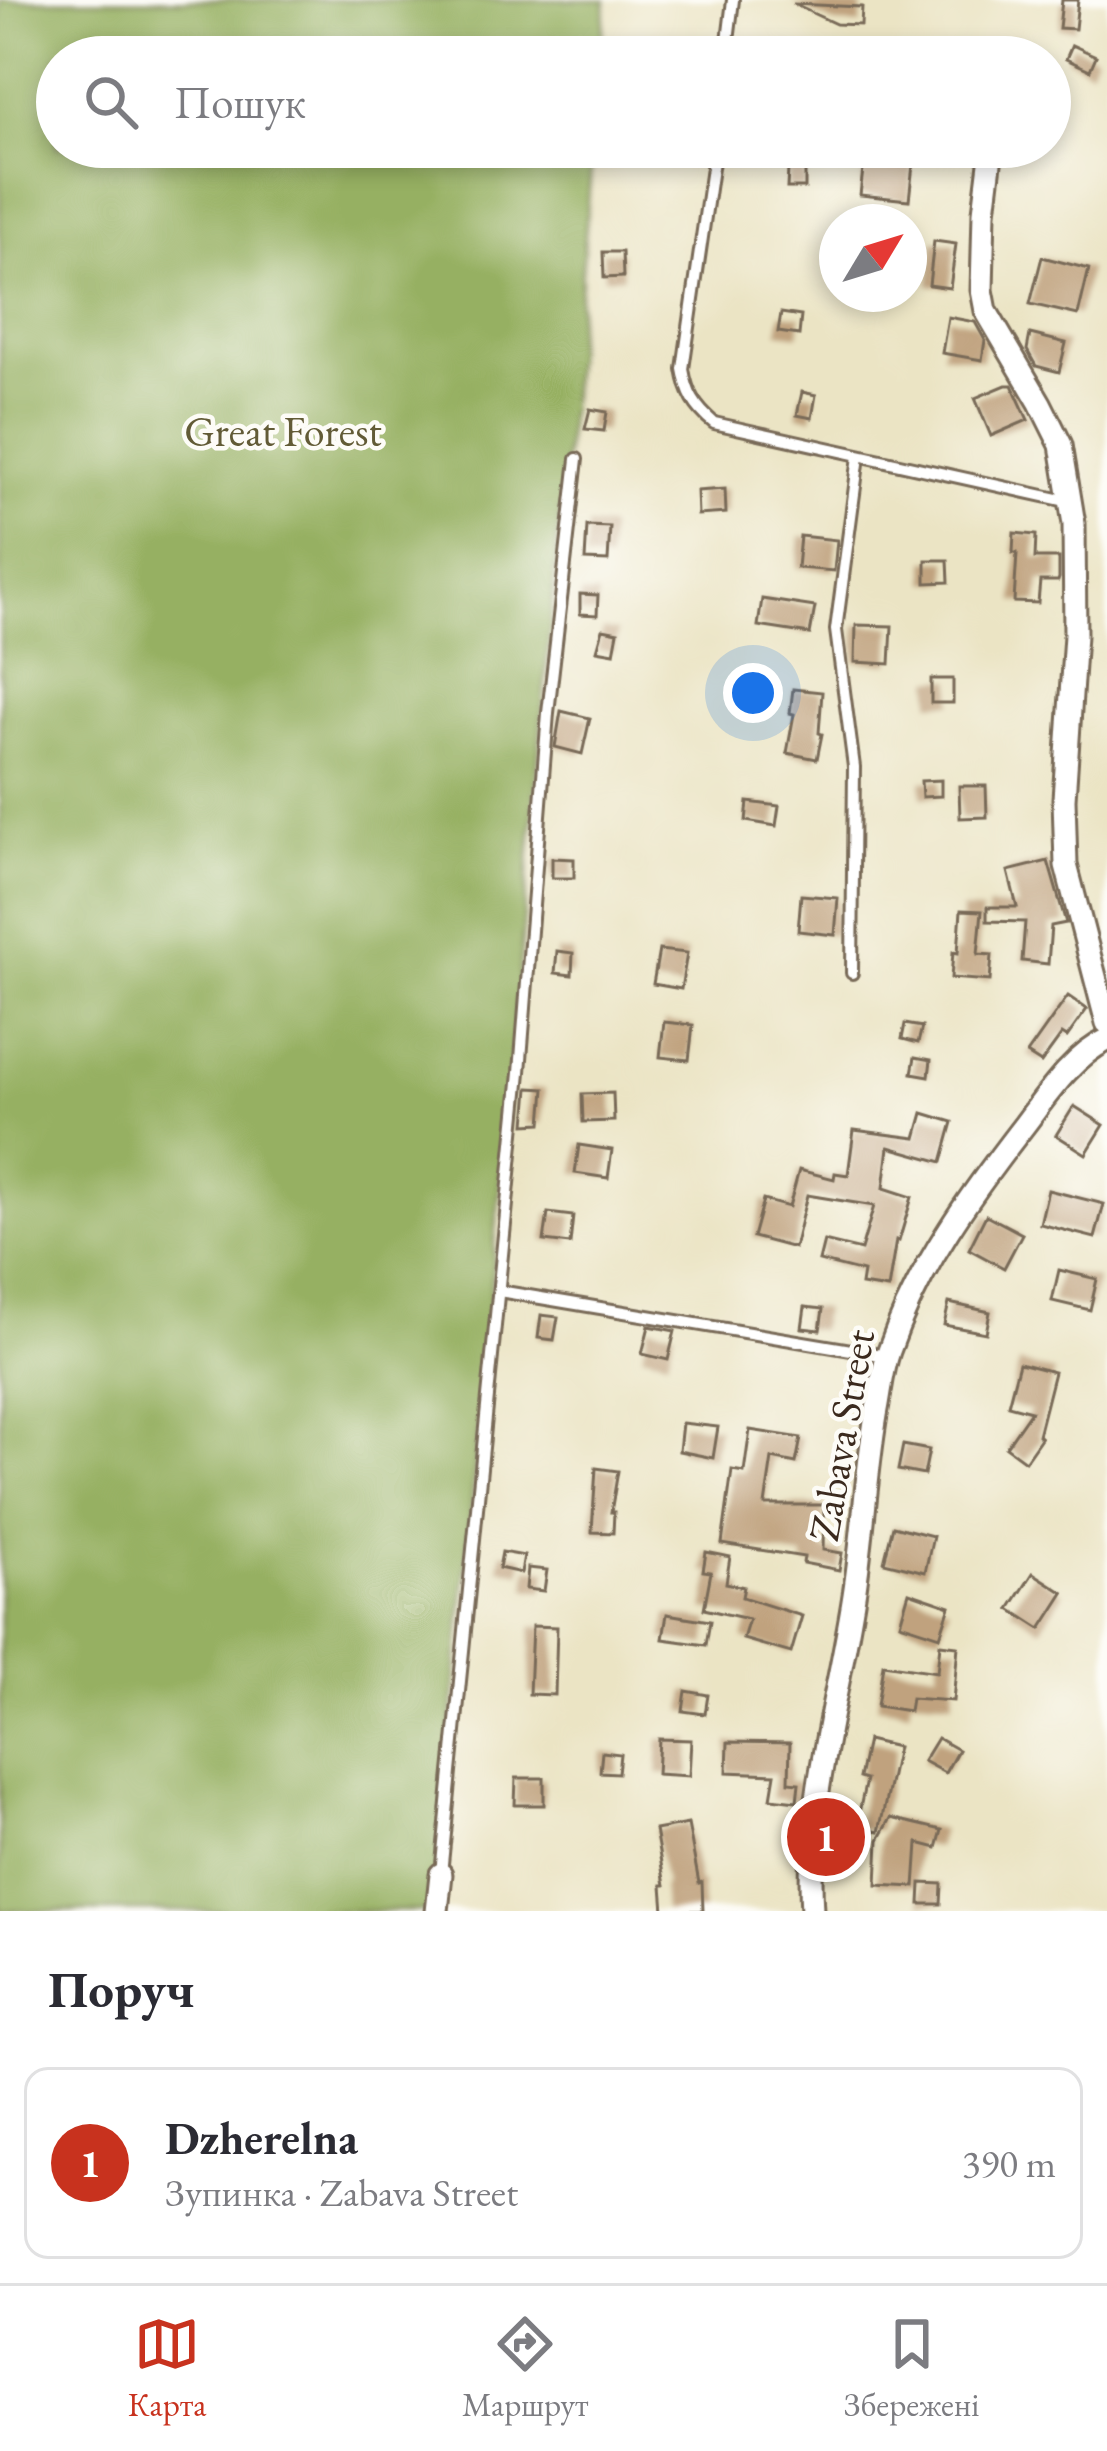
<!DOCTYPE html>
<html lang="uk">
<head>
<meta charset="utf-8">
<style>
  :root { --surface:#fff; --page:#f2f2f3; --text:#2b2b33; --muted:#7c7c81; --line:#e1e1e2; --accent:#c8321e }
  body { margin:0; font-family:"EB Garamond",serif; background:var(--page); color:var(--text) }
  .compass { position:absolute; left:819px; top:204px; width:108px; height:108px; border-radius:50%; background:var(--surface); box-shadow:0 6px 18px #0003; rotate:52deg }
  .you { position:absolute; left:753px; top:693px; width:42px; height:42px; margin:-30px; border:9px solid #fff; border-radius:50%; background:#1a73e8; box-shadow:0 0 0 18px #1a73e833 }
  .badge { display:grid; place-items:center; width:78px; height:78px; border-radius:50%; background:var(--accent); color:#fff; font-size:39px; font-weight:700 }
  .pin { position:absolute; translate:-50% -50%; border:6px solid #fff; box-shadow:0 3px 12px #0006 }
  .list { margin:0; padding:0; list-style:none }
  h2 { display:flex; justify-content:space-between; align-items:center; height:156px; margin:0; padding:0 48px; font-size:51px }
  h2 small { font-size:39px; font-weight:400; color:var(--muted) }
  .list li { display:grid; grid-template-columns:78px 1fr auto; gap:36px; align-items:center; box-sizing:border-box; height:192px; margin:0 24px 24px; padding:0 24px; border:3px solid var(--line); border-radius:24px }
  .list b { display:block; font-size:45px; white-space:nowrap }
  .list p { margin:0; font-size:39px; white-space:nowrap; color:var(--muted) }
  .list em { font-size:39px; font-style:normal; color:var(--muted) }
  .icon { flex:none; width:66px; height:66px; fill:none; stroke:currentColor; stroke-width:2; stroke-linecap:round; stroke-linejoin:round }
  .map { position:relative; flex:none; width:1107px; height:1911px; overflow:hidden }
  .search { position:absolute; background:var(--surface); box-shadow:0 6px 18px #0003; left:36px; right:36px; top:36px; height:132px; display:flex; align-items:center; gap:30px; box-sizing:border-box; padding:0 42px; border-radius:66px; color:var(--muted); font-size:45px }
  .sheet { height:372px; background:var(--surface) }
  nav { display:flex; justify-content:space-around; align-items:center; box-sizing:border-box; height:168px; border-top:3px solid var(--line); background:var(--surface); font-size:33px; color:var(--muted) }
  nav a { display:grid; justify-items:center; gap:6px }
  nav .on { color:var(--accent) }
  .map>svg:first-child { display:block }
  .forest { fill:#96b062; stroke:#686d40; stroke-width:3 }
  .building { fill:#c0a27e }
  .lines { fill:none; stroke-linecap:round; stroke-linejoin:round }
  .service-casing { stroke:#796b58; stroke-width:16 }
  .minor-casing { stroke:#796b58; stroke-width:27 }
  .service { stroke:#fff; stroke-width:10 }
  .minor { stroke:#fff; stroke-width:21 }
  .labels { text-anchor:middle; stroke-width:9; stroke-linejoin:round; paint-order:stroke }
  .park-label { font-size:42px; fill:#625b36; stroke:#fdfcf7 }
  .street-label { font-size:42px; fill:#3b2a1e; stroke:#fdfcf7 }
</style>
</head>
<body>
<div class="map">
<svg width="1107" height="1911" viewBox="0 0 1107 1911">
  <rect width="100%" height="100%" fill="#fdfcf7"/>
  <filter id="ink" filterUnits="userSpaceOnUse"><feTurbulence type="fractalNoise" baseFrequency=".00833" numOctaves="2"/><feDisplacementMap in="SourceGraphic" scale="24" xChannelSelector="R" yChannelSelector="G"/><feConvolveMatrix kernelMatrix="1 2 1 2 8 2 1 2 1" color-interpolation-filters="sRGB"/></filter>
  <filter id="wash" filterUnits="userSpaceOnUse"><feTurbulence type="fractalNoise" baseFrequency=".004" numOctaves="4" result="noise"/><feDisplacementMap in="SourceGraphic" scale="48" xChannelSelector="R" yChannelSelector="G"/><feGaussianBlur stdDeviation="2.7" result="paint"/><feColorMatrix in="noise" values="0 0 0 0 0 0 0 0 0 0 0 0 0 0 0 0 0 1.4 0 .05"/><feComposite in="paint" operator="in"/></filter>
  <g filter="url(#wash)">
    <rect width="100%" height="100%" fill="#ebe4c4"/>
    <path class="forest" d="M 0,0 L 606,0 L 601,57 L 57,57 L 57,147 L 593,147 L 435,1911 L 0,1911 Z"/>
    <g id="blocks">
      <g class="building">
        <path d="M 1062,0 L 1078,0 L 1075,29 L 1059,28 Z"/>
        <path d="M 793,4 L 862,7 L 861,25 L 836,24 Z"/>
        <path d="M 1072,45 L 1096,56 L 1090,70 L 1066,59 Z"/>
        <path d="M 878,147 L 915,147 L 909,200 L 860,195 L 864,161 L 878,163 Z"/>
        <path d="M 788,169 L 805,170 L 805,188 L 787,188 Z"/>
        <path d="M 934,241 L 956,244 L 950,288 L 929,285 Z"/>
        <path d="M 603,252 L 622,252 L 623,277 L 604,278 Z"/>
        <path d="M 1042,257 L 1089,269 L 1078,315 L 1030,304 Z"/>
        <path d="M 781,313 L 801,316 L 799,335 L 778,332 Z"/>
        <path d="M 948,317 L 975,322 L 985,340 L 982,360 L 942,353 Z"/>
        <path d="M 1030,334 L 1066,343 L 1059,372 L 1036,366 L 1027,350 Z"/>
        <path d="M 1006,385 L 1012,385 L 1028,420 L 991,436 L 975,398 Z"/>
        <path d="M 802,392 L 816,395 L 812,418 L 797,415 Z"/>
        <path d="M 590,409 L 607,412 L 604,431 L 585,429 Z"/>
        <path d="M 725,489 L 726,513 L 698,515 L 697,491 Z"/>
        <path d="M 587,526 L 610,527 L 608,561 L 585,560 Z"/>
        <path d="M 1014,533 L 1036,535 L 1035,558 L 1059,558 L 1059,578 L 1058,581 L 1040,581 L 1038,603 L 1014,602 L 1017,553 L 1013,553 Z"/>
        <path d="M 800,536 L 837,540 L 834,571 L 797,568 Z"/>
        <path d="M 926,560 L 948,560 L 949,582 L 926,583 Z"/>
        <path d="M 580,594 L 598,595 L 597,615 L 580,614 Z"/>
        <path d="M 762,599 L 815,607 L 810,634 L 758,626 Z"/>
        <path d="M 856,625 L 892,626 L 890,664 L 855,662 Z"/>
        <path d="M 603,629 L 618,632 L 614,653 L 597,650 Z"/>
        <rect x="931" y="679" width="22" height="24"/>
        <path d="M 793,689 L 822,692 L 819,733 L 822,734 L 817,759 L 787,753 L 794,714 L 790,713 Z"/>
        <path d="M 561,711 L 590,718 L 582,754 L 555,747 Z"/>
        <path d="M 941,780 L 941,796 L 922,797 L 921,781 Z"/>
        <path d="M 959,786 L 986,786 L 987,817 L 960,818 Z"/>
        <path d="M 748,802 L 779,806 L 776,826 L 746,821 Z"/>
        <path d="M 552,858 L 574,859 L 574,878 L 552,878 Z"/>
        <path d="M 1048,861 L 1066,923 L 1051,926 L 1048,964 L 1022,961 L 1025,922 L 987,921 L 987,907 L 1017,907 L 1008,871 Z"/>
        <path d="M 801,895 L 838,898 L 835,935 L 798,931 Z"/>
        <path d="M 961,910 L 982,911 L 978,954 L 992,955 L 990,981 L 951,978 L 953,952 L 958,953 Z"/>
        <path d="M 659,950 L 687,953 L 681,989 L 653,984 Z"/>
        <path d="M 557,951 L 573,953 L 572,975 L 555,973 Z"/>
        <path d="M 1068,996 L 1087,1009 L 1067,1037 L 1062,1034 L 1041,1063 L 1027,1054 Z"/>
        <path d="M 664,1022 L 693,1025 L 689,1060 L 660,1057 Z"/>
        <path d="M 905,1024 L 922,1027 L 918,1043 L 902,1039 Z"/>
        <path d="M 915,1057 L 931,1060 L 929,1076 L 912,1073 Z"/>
        <path d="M 529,1088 L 545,1089 L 542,1123 L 526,1124 Z"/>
        <path d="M 613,1093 L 614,1121 L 583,1122 L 582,1094 Z"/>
        <path d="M 1074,1106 L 1104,1125 L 1086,1154 L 1056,1135 Z"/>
        <path d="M 923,1113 L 953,1122 L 942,1162 L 889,1147 L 884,1188 L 912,1197 L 899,1241 L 896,1240 L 888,1289 L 861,1285 L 863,1272 L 819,1261 L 824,1241 L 861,1250 L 874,1206 L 807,1195 L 794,1248 L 753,1237 L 763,1200 L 789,1207 L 799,1170 L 834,1179 L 835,1173 L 848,1175 L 854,1130 L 916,1138 Z"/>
        <path d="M 579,1145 L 612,1150 L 608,1178 L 575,1173 Z"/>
        <path d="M 1048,1190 L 1104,1204 L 1095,1238 L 1040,1224 Z"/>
        <path d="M 548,1213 L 573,1216 L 570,1244 L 544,1241 Z"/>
        <path d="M 986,1215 L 1022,1234 L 1004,1268 L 969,1249 Z"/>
        <path d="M 1059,1270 L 1097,1279 L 1090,1310 L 1052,1301 Z"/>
        <path d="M 949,1303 L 990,1312 L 986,1333 L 944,1325 Z"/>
        <path d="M 805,1307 L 823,1309 L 820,1330 L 802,1328 Z"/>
        <path d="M 541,1315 L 558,1317 L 554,1340 L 538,1338 Z"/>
        <path d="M 649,1326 L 675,1331 L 668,1360 L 642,1354 Z"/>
        <path d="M 1019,1363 L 1054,1372 L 1038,1435 L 1041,1438 L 1025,1461 L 1006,1447 L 1031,1411 L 1008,1405 Z"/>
        <path d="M 682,1423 L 718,1427 L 713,1458 L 679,1451 Z"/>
        <path d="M 750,1430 L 801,1438 L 796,1463 L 772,1458 L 765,1505 L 824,1505 L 823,1550 L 842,1553 L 839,1570 L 803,1563 L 804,1557 L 722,1544 L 732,1470 L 744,1472 Z"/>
        <path d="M 903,1445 L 929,1450 L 924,1475 L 898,1470 Z"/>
        <path d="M 596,1468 L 618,1471 L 611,1512 L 614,1512 L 613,1533 L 592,1532 Z"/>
        <path d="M 893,1526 L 933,1536 L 925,1572 L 884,1562 Z"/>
        <path d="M 502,1552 L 524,1556 L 521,1573 L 499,1568 Z"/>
        <path d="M 706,1552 L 730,1557 L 726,1583 L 744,1587 L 742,1597 L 802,1616 L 791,1653 L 743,1639 L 749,1619 L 704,1609 L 711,1572 L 703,1571 Z"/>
        <path d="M 528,1568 L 547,1570 L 544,1591 L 526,1589 Z"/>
        <path d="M 1033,1573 L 1064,1593 L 1041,1629 L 1010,1609 Z"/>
        <path d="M 909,1592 L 950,1606 L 940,1636 L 900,1623 Z"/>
        <path d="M 667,1614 L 710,1621 L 706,1645 L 663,1639 Z"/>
        <path d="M 532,1626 L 557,1627 L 555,1695 L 529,1694 Z"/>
        <path d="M 940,1644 L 958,1646 L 953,1701 L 911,1698 L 909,1711 L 877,1706 L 883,1664 L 937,1672 Z"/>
        <path d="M 686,1691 L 708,1695 L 705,1714 L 683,1711 Z"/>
        <path d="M 937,1738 L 958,1750 L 945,1773 L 923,1761 Z"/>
        <path d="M 659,1739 L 691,1740 L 689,1776 L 657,1774 Z"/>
        <path d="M 867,1740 L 897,1747 L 879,1832 L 856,1827 L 866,1780 L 859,1778 Z"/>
        <path d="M 728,1742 L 790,1743 L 789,1782 L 799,1783 L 797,1801 L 771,1798 L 775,1774 L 727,1772 Z"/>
        <path d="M 602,1752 L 620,1754 L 618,1773 L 600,1772 Z"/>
        <path d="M 516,1778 L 544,1778 L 544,1805 L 515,1805 Z"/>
        <path d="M 891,1818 L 942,1830 L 937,1848 L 918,1843 L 915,1887 L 877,1885 L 879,1840 Z"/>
        <path d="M 688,1824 L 699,1883 L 702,1882 L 703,1911 L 664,1911 L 662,1885 L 665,1885 L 655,1830 Z"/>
        <path d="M 921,1883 L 942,1884 L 941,1904 L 920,1904 Z"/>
      </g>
    </g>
  </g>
  <g filter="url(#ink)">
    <use href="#blocks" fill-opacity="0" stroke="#796b58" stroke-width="3"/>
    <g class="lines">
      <g class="service-casing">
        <g id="service">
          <path d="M 726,57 L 733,0"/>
          <path d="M 715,147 L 683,369 C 687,394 695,407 714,423 L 1071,502"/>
          <path d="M 852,973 L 854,767 L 836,630 L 859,456"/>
          <path d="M 499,1291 L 887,1356"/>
          <path d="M 441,1874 L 520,1072 L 548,713 L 577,459"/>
        </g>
      </g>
      <g class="minor-casing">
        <g id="minor">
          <path d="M 992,147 L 984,212 L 982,290 L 986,311 L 1040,403 L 1061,445 L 1074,524 L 1075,635 L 1064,799 L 1066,865 L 1107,1023"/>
          <path d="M 437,1911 L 441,1874"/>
          <path d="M 812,1911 C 805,1804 838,1700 854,1595 C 864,1532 866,1467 878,1404 C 881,1387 883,1368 889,1351 C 919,1265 970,1195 1025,1124 C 1047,1095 1073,1056 1107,1040"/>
        </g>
      </g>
      <use href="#service" class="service"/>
      <use href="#minor" class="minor"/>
    </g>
  </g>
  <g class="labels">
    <g class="park-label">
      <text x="283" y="446">Great Forest</text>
    </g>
    <g class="street-label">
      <text transform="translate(841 1435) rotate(-80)" y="15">Zabava Street</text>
    </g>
  </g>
</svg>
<svg class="compass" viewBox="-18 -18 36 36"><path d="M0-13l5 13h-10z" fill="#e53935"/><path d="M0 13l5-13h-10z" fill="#7c7c81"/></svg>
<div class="you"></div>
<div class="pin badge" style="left:826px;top:1837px">1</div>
<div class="search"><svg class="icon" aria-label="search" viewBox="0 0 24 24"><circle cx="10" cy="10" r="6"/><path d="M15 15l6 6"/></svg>Пошук</div>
</div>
<section class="sheet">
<h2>Поруч<small></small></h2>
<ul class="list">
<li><span class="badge">1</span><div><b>Dzherelna</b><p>Зупинка · Zabava Street</p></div><em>390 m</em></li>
</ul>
</section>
<nav>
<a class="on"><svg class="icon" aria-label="map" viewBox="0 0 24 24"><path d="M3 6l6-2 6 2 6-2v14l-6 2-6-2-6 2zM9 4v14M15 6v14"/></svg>Карта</a>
<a><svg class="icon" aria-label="directions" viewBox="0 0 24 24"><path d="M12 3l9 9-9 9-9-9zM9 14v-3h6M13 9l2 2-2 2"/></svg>Маршрут</a>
<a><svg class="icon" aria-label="saved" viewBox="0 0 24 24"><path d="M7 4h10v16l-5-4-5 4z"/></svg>Збережені</a>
</nav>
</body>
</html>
